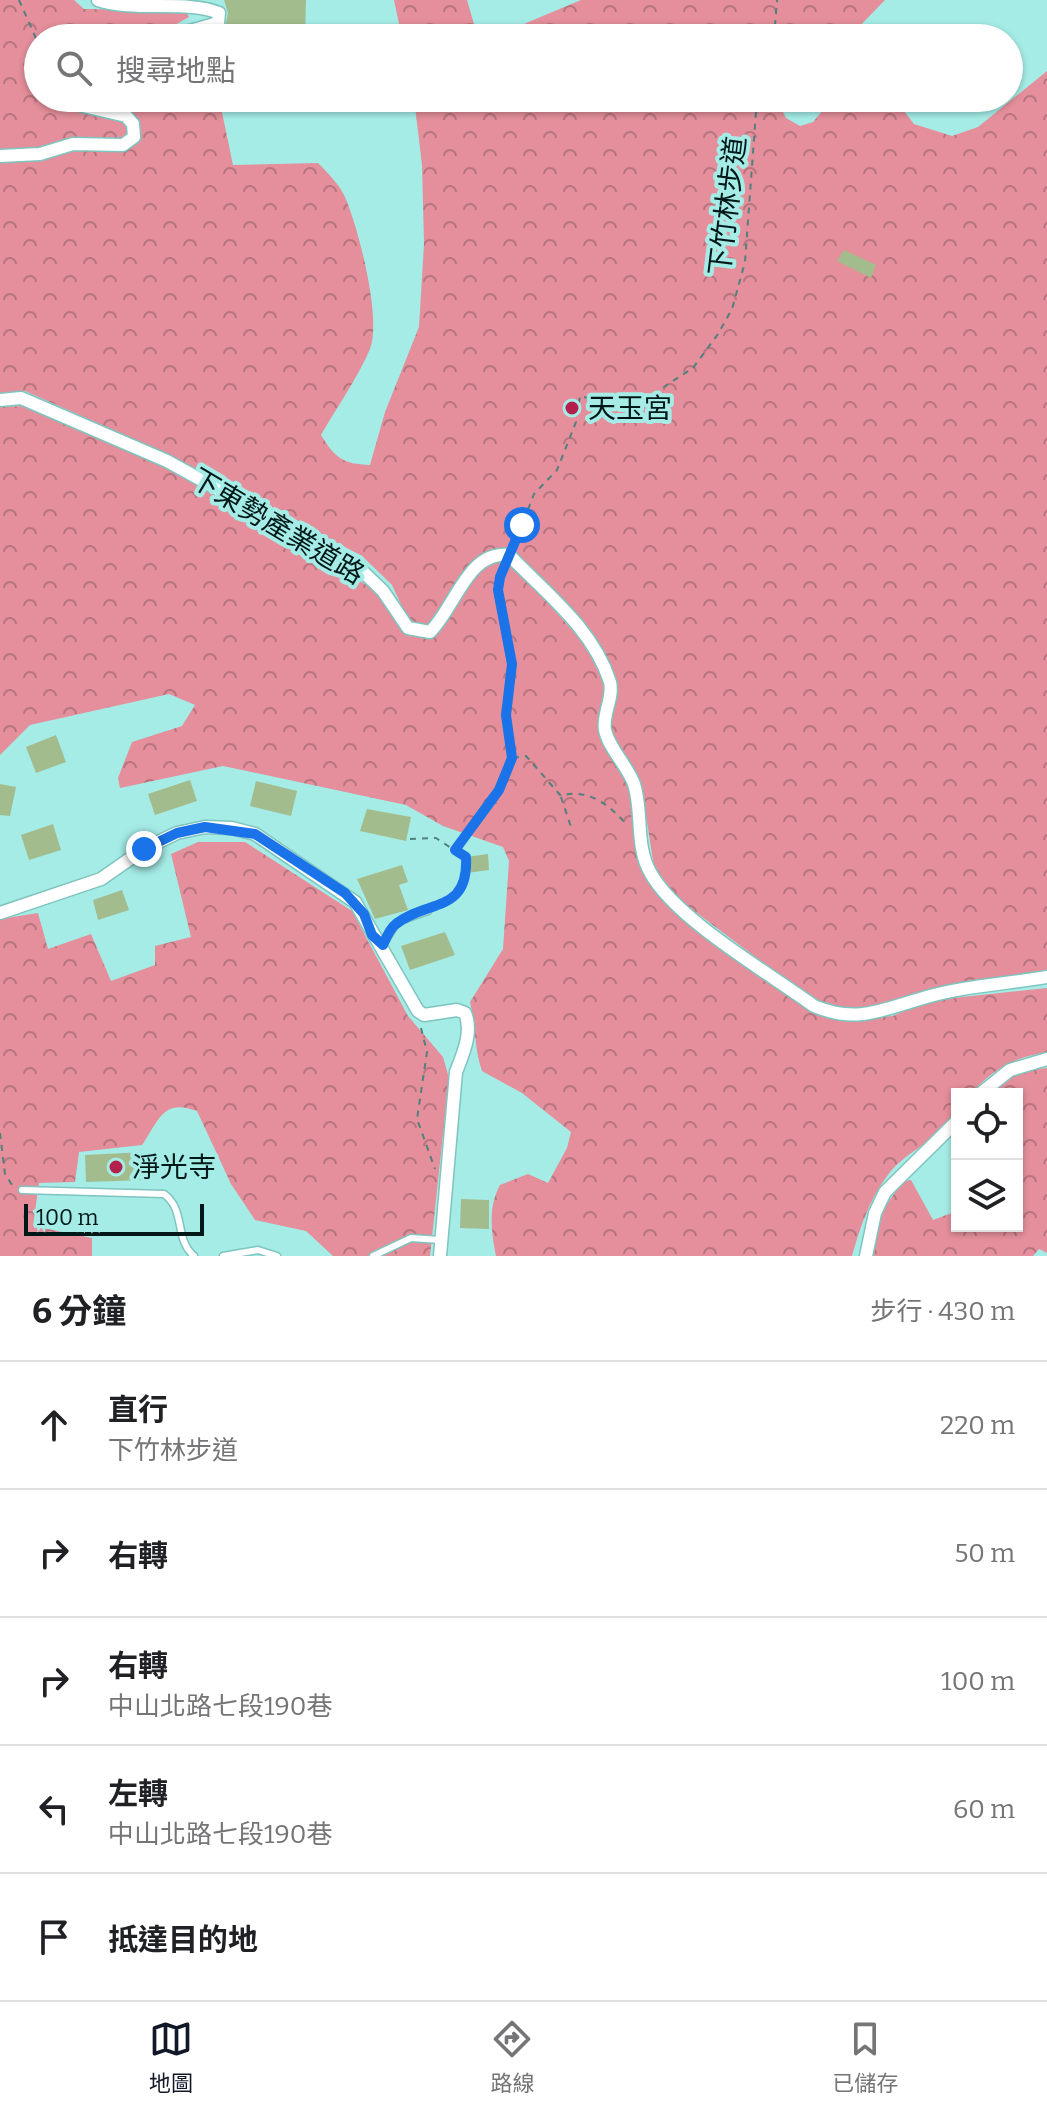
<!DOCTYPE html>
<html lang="zh-TW">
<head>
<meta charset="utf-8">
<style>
  :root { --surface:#fff; --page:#f6f6f6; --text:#202124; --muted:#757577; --line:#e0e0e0; --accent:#111827 }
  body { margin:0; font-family:Bitter,"Noto Sans TC",serif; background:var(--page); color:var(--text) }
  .controls { position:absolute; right:24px; bottom:24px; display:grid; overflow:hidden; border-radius:0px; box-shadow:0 2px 6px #0004 }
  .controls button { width:72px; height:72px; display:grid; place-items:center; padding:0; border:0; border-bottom:2px solid var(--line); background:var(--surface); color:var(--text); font:40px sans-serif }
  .scale { position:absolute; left:24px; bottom:20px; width:180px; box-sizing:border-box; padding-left:8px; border:4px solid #001918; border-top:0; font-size:22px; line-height:28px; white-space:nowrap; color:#001918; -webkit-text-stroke:6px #a5ece7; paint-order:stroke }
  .stop { position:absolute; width:24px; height:24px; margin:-18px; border:6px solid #1a73e8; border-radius:50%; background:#fff }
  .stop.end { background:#1a73e8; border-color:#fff; box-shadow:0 2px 8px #0008 }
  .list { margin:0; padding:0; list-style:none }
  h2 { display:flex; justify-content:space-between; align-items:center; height:104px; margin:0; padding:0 32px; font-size:34px }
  h2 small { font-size:26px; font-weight:400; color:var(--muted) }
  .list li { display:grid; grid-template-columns:52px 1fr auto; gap:24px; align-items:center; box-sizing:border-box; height:128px; padding:0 32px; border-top:2px solid var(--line) }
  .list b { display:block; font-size:30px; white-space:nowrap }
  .list p { margin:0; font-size:26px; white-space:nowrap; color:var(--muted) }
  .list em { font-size:26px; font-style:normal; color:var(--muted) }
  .icon { flex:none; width:44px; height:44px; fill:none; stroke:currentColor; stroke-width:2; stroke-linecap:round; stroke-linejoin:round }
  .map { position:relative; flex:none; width:1047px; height:1256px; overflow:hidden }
  .search { position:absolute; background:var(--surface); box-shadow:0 2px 6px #0004; left:24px; right:24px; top:24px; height:88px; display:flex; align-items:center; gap:20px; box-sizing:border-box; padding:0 28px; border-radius:44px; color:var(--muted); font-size:30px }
  .sheet { height:744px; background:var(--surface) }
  nav { display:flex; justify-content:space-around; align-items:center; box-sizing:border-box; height:112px; border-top:2px solid var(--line); background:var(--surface); font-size:22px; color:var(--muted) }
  nav a { display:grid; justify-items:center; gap:4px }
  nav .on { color:var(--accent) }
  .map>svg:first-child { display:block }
  .forest { fill:url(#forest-crowns) }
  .building { fill:#a3bc8d }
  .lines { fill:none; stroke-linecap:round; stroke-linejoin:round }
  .service-casing { stroke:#7ec4bf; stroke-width:9 }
  .minor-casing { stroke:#7ec4bf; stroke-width:15 }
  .path { stroke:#51807d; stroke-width:2; stroke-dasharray:6 6; stroke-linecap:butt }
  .service { stroke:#fff; stroke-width:6 }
  .minor { stroke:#fff; stroke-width:12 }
  .route { stroke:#1a73e8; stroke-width:10 }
  .poi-dot { fill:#b2204b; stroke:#a5ece7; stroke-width:3 }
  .labels { text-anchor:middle; stroke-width:8; stroke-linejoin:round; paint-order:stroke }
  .street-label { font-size:28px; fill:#001918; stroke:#a5ece7 }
  .poi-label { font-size:28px; fill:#001918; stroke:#a5ece7; text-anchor:start }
</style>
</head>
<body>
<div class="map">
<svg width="1047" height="1256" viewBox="0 0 1047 1256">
  <defs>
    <pattern id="forest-crowns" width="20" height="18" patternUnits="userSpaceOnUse" patternTransform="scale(2)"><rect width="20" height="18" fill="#e48f9b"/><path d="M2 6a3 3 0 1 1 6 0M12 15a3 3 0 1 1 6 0" fill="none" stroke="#b6747d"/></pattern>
  </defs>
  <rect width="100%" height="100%" fill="#a5ece7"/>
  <g class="forest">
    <path d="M 0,0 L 74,0 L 84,9 L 185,10 L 189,17 L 152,38 L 38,38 L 38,98 L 122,119 L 129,126 L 129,136 L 120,141 L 0,151 Z"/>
    <path d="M 394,0 L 467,0 L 478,38 L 402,38 Z"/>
    <path d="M 581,0 L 885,0 L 848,38 L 509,38 L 526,23 Z"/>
    <path d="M 1047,71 L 1047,975 L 892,1007 L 837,1010 L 814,1001 L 673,895 L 654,867 L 641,784 L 610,729 L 615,687 L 579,619 L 494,550 L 473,562 L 444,613 L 430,627 L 410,624 L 392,585 L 362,556 L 174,457 L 25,391 L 0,393 L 0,157 L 74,149 L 123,151 L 139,141 L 139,125 L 64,98 L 219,98 L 233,165 L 318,163 C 328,173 339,184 345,197 C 358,227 382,318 370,349 C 357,379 337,407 321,435 C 335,458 343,464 370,465 L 385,412 L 419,327 L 424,244 L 422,165 L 414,98 L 776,98 L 786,118 L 800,126 L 813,122 L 833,98 L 894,98 L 914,124 L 952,136 L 978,127 Z"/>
    <path d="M 22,406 L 164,466 L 348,573 L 380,594 L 406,632 L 431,636 L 450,618 L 478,567 L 496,558 L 510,561 L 592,652 L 606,687 L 600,732 L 630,787 L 634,829 L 644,873 L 810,1008 L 832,1019 L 893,1016 L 925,1001 L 1047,988 L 1047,1053 C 1017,1055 990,1071 971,1094 L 957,1094 C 957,1136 915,1143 891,1171 C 870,1197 861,1225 852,1256 L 496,1256 C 491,1232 488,1207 500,1185 L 528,1174 L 548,1183 L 567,1148 L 571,1132 L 522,1093 L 482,1071 C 474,1048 476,1026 470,1002 L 503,949 L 509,861 L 503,847 L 443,826 L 406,805 L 223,766 L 120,788 L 118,778 L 132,742 L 182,726 L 195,705 L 169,694 L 30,725 L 0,755 L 0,407 Z"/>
    <path d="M 198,842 L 245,842 L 352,911 L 408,1016 L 443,1057 L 449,1078 L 430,1256 L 333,1256 L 306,1231 L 255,1220 L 231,1184 L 197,1111 C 163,1098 159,1120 142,1145 L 79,1152 L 75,1182 L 39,1183 L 33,1226 L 92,1238 L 92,1256 L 0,1256 L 0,919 L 38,913 L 48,949 L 91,934 L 111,981 L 155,965 L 155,946 L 191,937 L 171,854 Z"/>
    <path d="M 1047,1068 L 1047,1253 L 1039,1249 L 1033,1256 L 872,1256 L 880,1214 L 903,1181 L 911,1180 L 933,1220 L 957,1211 L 957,1226 L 1017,1226 L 1017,1094 L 989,1094 C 1002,1077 1026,1069 1047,1068 Z"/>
  </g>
  <g class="building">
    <path d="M 224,0 L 306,0 L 305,38 L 198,38 L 225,28 L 228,13 Z"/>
    <path d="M 844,250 L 876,265 L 871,278 L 837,261 Z"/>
    <path d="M 56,735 L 66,762 L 36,773 L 26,747 Z"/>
    <path d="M 190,780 L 197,801 L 155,815 L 148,794 Z"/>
    <path d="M 256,781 L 297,791 L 291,816 L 250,806 Z"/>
    <path d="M 0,784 L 16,787 L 10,816 L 0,815 Z"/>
    <path d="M 367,809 L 411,817 L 406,841 L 360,831 Z"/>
    <path d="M 53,824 L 61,850 L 29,860 L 21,835 Z"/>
    <path d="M 488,854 L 489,870 L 467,873 L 466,857 Z"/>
    <path d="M 402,865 L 408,882 L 399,885 L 408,910 L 375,919 L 357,879 Z"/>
    <path d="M 122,890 L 129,910 L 98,920 L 93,900 Z"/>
    <path d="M 445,932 L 455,955 L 410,970 L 401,946 Z"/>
    <path d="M 146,1152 L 147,1180 L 86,1182 L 85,1155 Z"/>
    <path d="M 461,1199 L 489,1200 L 489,1229 L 460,1228 Z"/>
  </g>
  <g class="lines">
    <g class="service-casing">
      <g id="service">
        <path d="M 383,945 L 397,922 L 428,911"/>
        <path d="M 22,1190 L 164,1194 C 186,1210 174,1239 194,1256"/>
        <path d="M 223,1256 L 258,1250 L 277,1256"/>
        <path d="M 373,1256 L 411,1238 L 440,1240"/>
      </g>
    </g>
    <g class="minor-casing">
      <g id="minor">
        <path d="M 98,0 C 135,12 188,0 219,13 L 218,23 L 165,38"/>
        <path d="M 38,62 L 33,73 L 38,88"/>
        <path d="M 0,156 L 40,154 L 73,144 L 123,145 L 134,137 L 133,124 L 126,116 L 49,98"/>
        <path d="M 0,400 L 21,398 L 167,461 L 357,566 L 383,591 L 408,628 L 430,632 C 456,606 468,550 509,555 C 547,594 593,629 610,682 C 614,697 602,715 605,730 C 609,749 627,765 634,784 C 643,811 635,845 650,872 C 675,919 769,973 814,1006 C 857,1024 881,1010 923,998 C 962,986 1006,984 1047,977"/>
        <path d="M 0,913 L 101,879 L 144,849 L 177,833 L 205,827 L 232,828 L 255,834 L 355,902 L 418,1011 L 424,1015 L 457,1010 L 465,1013 C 473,1032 463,1054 456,1072 L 440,1256"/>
        <path d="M 980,1094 L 1010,1070 L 1047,1059"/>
        <path d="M 866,1256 L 875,1213 L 885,1192 L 957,1121"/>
      </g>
    </g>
    <g class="path">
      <path d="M 19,0 L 38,43"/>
      <path d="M 774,38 L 777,0"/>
      <path d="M 515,543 L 534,494 L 557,470 L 576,422 L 580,396 L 619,406 L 653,394 L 693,368 L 718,334 L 732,309 L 745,262 L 757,98"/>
      <path d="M 513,758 L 526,756 L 561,796 C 587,787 611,806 627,825"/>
      <path d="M 561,797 L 572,830"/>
      <path d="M 410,839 L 436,838 L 454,850"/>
      <path d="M 436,907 L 462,887 L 466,857 L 455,850 L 499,790 L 512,758 L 506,715 L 512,664 L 498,590 L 504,567"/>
      <path d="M 421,1028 L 427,1052 L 417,1119 L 435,1169"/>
      <path d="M 0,1133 L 5,1174 L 14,1188"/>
    </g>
    <use href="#service" class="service"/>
    <use href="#minor" class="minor"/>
  </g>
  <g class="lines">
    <path class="route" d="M 144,849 L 177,833 L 205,827 L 255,834 L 345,893 L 364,914 L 372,935 L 383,945 C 386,938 390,928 396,924 C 427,899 469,914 466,857 L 455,850 L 499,790 L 512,758 L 506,715 L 512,664 L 498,590 L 500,577 L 522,525"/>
  </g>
  <g class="poi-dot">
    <circle cx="572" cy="408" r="8"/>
    <circle cx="116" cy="1167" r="8"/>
  </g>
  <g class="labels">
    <g class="street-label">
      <text transform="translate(727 206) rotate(-83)" y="10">下竹林步道</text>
      <text transform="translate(278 526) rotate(31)" y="10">下東勢產業道路</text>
    </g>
    <g class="poi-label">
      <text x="588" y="418">天玉宮</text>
      <text x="132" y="1177">淨光寺</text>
    </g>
  </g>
</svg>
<div class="controls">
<button><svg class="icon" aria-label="locate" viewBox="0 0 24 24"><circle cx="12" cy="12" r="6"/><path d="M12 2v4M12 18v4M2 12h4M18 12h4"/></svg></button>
<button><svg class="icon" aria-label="layers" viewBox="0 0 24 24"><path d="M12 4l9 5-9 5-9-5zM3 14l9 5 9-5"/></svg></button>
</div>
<div class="scale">100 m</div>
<div class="stop" style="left:522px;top:525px"></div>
<div class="stop end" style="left:144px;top:849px"></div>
<div class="search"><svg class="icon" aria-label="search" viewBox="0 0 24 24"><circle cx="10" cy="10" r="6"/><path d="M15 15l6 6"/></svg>搜尋地點</div>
</div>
<section class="sheet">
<h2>6 分鐘<small>步行 · 430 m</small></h2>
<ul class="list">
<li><svg class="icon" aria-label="ahead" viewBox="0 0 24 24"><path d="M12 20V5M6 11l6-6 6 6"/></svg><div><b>直行</b><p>下竹林步道</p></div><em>220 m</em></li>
<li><svg class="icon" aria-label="right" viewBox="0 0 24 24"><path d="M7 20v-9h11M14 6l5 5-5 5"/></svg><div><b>右轉</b></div><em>50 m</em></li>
<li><svg class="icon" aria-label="right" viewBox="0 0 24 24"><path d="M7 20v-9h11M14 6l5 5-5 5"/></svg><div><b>右轉</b><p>中山北路七段190巷</p></div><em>100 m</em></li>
<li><svg class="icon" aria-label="left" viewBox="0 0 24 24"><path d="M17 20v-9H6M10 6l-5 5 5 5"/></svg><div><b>左轉</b><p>中山北路七段190巷</p></div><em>60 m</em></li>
<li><svg class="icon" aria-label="arrive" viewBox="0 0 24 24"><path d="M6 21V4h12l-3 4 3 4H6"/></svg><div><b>抵達目的地</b></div></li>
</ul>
</section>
<nav>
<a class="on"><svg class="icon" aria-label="map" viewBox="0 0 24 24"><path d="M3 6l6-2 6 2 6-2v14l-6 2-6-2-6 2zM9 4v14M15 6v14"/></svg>地圖</a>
<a><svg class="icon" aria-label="directions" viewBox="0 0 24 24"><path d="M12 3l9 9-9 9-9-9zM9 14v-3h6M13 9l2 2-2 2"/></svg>路線</a>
<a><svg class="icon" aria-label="saved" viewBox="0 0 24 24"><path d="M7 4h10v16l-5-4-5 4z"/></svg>已儲存</a>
</nav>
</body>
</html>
